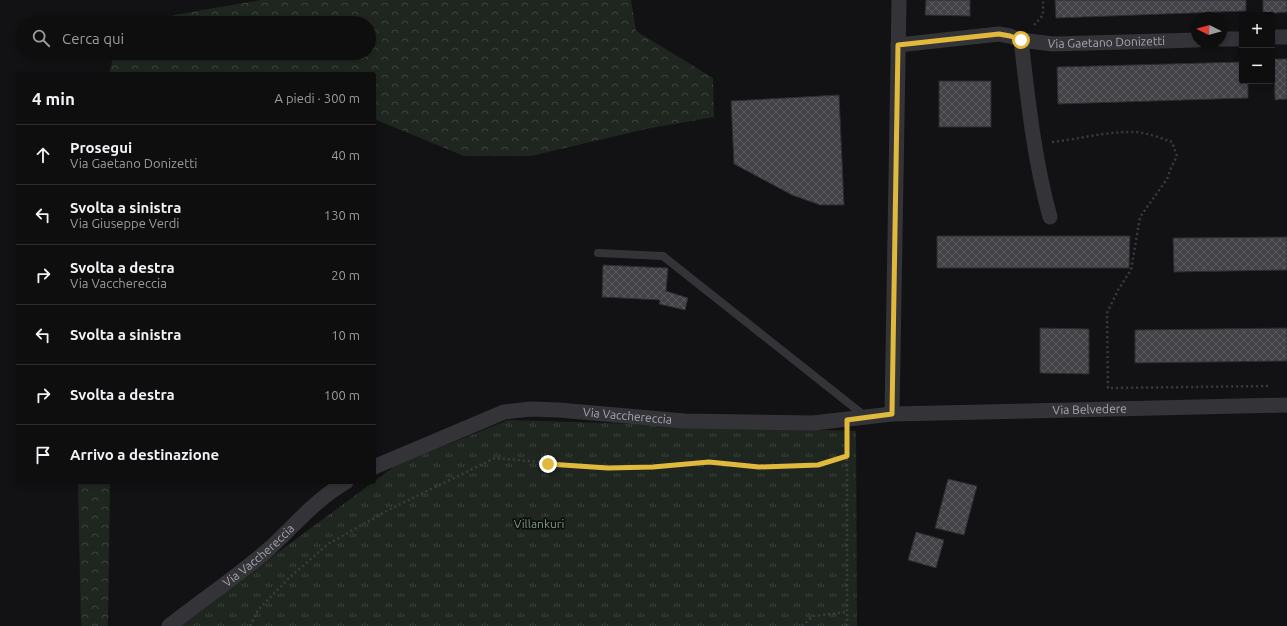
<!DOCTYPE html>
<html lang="it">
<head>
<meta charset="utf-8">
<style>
  :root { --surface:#0e0e0f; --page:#1c1c1d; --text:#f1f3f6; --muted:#9b9c9e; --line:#2e2e2f }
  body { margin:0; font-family:Ubuntu,sans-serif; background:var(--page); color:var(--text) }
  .controls { position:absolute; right:12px; top:12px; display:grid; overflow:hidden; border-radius:4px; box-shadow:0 2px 6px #0003 }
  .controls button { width:36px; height:36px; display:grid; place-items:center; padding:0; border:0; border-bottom:1px solid var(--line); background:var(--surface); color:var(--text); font:20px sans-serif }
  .compass { position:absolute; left:1191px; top:12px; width:36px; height:36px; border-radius:50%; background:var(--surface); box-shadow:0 2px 6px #0003; rotate:275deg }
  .stop { position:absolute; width:12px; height:12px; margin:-9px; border:3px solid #e1b93d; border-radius:50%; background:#fff }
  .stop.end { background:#e1b93d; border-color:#fff; box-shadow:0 1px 4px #0008 }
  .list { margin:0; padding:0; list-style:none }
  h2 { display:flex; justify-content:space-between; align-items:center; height:52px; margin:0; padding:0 16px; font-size:17px }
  h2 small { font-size:13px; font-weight:400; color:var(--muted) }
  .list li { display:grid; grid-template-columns:26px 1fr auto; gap:12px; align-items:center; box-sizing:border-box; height:60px; padding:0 16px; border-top:1px solid var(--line) }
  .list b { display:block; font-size:15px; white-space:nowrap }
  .list p { margin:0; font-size:13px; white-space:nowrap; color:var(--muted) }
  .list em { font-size:13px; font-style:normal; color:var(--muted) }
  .icon { flex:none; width:22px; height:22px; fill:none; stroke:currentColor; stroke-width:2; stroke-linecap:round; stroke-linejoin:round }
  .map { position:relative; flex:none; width:1287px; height:626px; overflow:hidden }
  .search { position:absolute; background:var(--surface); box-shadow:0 2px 6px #0003; left:16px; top:16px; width:360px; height:44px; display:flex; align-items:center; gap:10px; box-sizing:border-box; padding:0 14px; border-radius:22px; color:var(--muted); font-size:15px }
  .panel { position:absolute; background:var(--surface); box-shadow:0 2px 6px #0003; left:16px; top:72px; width:360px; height:412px; border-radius:4px }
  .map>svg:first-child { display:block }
  .forest { fill:url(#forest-crowns) }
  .park { fill:url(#park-tufts) }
  .building { fill:url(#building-cross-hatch); stroke:#2d2c30 }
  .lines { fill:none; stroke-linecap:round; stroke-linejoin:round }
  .path { stroke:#3a3b3f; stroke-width:2.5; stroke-dasharray:2 3; stroke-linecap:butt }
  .service { stroke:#343438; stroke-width:8 }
  .minor { stroke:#343438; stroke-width:15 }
  .route { stroke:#e1b93d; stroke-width:5 }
  .labels { text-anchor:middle; stroke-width:3.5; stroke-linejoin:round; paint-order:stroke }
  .street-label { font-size:12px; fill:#a5a8b3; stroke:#0e0d0f }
  .park-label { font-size:12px; fill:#7e9d82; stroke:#0e0d0f }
</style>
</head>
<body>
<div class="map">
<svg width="1287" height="626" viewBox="0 0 1287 626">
  <defs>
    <pattern id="forest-crowns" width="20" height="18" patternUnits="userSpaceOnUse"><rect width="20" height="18" fill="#1f2620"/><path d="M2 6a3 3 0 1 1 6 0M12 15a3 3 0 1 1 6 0" fill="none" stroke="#3d433e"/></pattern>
    <pattern id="park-tufts" width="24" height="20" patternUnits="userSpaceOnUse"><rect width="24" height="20" fill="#1f2620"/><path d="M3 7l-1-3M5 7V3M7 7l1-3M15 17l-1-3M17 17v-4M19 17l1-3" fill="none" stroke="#3d433e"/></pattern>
    <pattern id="building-cross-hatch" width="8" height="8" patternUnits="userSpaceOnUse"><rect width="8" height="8" fill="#424247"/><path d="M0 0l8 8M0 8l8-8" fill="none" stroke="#5a5a5f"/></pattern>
  </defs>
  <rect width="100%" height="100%" fill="#121214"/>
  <g class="forest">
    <path d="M 261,0 L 631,0 L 636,31 L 713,78 L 714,117 L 646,129 L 531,156 L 464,156 L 374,119 L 374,74 L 109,74 L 114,53 L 369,53 L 369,23 L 160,23 L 174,15 Z"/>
    <path d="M 78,482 L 110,482 L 108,626 L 81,626 Z"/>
  </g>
  <path class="park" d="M 508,420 L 856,431 L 857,626 L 178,626 L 395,466 Z"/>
  <g class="building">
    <path d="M 926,0 L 970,0 L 970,16 L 925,15 Z"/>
    <path d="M 1055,0 L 1246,0 L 1246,11 L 1056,18 Z"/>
    <path d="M 1263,0 L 1287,0 L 1287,12 L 1263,14 Z"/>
    <path d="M 1274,59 L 1287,59 L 1287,99 L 1275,100 Z"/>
    <path d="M 1242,62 L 1242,81 L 1248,81 L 1248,98 L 1058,104 L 1057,67 Z"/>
    <rect x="939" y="81" width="52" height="46"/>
    <path d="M 839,95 L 844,205 L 820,205 L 792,195 L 734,164 L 731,101 Z"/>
    <path d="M 937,236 L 1130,236 L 1129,268 L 937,268 Z"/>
    <path d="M 1287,237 L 1287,270 L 1174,272 L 1173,238 Z"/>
    <path d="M 603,265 L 668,268 L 666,291 L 688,298 L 685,310 L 659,304 L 660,300 L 602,297 Z"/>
    <path d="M 1040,328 L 1089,329 L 1089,374 L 1040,373 Z"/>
    <path d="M 1287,328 L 1287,361 L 1135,363 L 1135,330 Z"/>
    <path d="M 948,479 L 977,486 L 964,535 L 935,528 Z"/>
    <path d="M 916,532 L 944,540 L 936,568 L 908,560 Z"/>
  </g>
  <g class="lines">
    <g class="path">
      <path d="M 1034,25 L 1043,15 L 1043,0"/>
      <path d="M 1052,142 C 1080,139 1107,131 1136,132 C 1148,133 1161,138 1172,142 L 1177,156 L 1171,168 L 1167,179 L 1140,217 L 1131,270 L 1118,290 L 1107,313 L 1108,388 L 1271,386"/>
      <path d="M 250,626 L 258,610 L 289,578 L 328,544 L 392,508 L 495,458 L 608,468 L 653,467 L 709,462 L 759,467 L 819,465 L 847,457"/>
      <path d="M 802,626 L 813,616 L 847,612"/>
      <path d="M 847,626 L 847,437"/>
    </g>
    <path class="service" d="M 598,253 L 663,256 L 866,417"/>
    <g class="minor">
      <path d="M 1272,37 L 1287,37"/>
      <path d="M 1221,39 L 1242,39"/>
      <path d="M 1021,40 C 1028,100 1034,159 1050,217"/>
      <path id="s1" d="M 898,45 L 999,34 L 1010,36 L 1021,40 L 1053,44 L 1197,40"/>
      <path d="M 892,414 L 899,0"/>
      <path id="s2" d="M 374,467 L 504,412 L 531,409 L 559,410 L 684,421 L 813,423 L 892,414 L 1287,405"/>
      <path id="s3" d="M 169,626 C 202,600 238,576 270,548 C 296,524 315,500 346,482"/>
    </g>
  </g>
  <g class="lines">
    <path class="route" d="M 548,464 L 608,468 L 653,467 L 709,462 L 759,467 L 818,465 L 847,456 L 847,420 L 892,414 L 898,45 L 999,34 L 1010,36 L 1021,40"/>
  </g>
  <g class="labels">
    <g class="street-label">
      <text dy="4" stroke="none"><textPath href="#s1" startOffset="210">Via Gaetano Donizetti</textPath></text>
      <text dy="4" stroke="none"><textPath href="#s2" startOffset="728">Via Belvedere</textPath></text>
      <text dy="4" stroke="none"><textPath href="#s2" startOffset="265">Via Vacchereccia</textPath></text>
      <text dy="4" stroke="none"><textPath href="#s3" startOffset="114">Via Vacchereccia</textPath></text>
    </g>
    <g class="park-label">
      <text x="539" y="528">Villankuri</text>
    </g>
  </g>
</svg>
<div class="controls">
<button>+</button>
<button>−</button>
</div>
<svg class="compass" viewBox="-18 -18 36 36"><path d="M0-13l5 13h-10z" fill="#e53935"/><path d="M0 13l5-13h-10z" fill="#9b9c9e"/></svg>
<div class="stop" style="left:1021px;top:40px"></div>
<div class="stop end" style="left:548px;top:464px"></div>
<div class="search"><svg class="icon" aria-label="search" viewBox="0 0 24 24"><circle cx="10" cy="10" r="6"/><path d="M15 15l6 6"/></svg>Cerca qui</div>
<section class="panel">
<h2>4 min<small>A piedi · 300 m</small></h2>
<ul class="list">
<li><svg class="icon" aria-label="ahead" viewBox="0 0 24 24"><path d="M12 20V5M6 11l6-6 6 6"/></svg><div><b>Prosegui</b><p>Via Gaetano Donizetti</p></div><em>40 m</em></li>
<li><svg class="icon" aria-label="left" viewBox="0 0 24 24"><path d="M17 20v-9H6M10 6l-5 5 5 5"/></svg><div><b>Svolta a sinistra</b><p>Via Giuseppe Verdi</p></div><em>130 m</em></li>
<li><svg class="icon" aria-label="right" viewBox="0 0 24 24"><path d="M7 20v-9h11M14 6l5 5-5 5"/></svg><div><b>Svolta a destra</b><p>Via Vacchereccia</p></div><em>20 m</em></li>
<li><svg class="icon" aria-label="left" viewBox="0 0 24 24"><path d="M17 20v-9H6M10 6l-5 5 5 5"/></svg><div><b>Svolta a sinistra</b></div><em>10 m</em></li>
<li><svg class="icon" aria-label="right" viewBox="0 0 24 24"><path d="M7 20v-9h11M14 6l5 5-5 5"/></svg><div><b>Svolta a destra</b></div><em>100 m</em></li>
<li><svg class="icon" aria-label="arrive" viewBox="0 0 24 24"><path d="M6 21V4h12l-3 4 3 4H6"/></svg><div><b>Arrivo a destinazione</b></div></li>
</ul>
</section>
</div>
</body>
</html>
